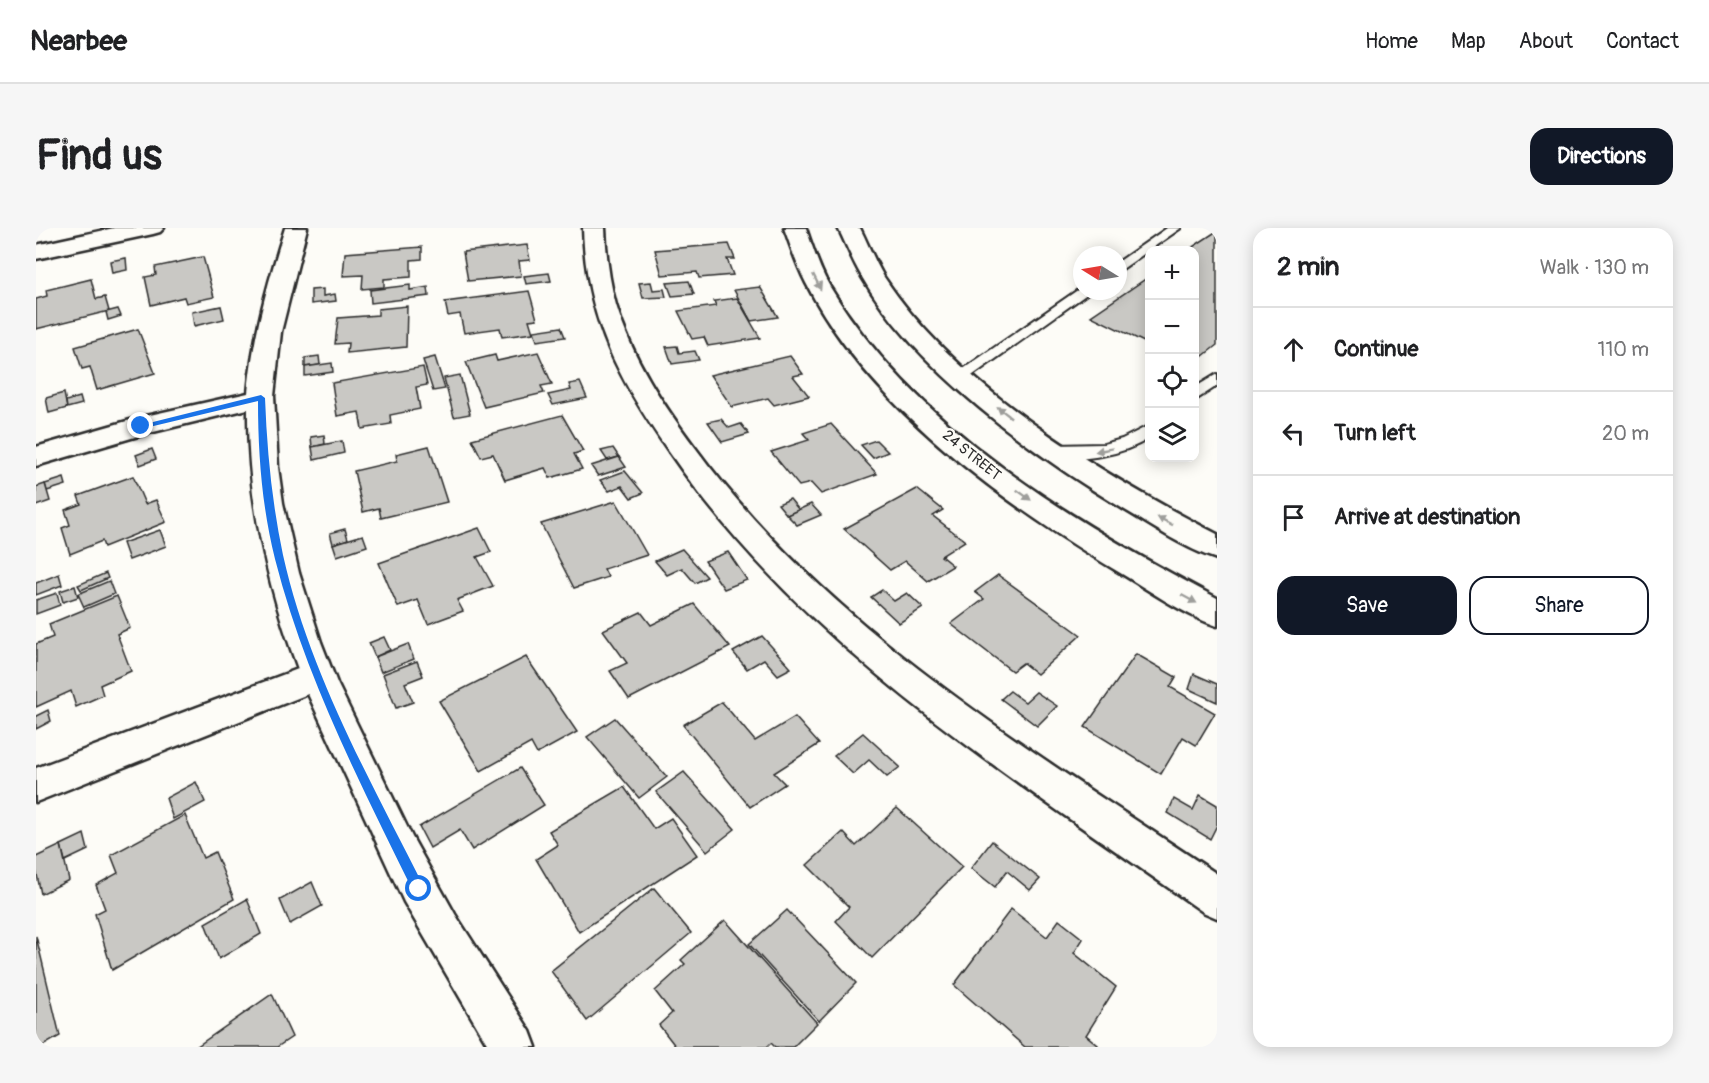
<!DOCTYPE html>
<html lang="en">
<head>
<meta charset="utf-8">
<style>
  :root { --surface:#fff; --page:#f6f6f6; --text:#202124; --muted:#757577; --line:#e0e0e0; --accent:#111827 }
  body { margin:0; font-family:Pangolin,sans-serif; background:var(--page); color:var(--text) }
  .controls { position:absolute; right:18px; top:18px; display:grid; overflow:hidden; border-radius:12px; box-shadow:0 3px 15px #0003 }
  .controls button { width:54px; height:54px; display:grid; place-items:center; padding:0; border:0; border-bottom:2px solid var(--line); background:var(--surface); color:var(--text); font:30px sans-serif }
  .compass { position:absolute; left:1037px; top:18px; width:54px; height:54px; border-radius:50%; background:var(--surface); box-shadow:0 3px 15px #0003; rotate:281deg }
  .stop { position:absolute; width:18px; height:18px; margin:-14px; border:4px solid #1a73e8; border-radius:50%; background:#fff }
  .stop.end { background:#1a73e8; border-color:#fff; box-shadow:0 2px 6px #0008 }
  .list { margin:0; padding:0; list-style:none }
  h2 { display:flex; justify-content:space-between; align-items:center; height:78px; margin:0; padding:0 24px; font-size:26px }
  h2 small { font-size:20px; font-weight:400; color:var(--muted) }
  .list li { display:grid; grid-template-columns:39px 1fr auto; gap:18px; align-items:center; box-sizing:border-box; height:84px; padding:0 24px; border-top:2px solid var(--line) }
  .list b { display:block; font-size:22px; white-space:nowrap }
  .list em { font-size:20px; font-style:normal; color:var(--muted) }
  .actions { display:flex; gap:12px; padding:18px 24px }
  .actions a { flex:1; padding:14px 0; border:2px solid var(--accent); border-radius:18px; text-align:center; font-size:21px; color:var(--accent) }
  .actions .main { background:var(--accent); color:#fff }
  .icon { flex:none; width:33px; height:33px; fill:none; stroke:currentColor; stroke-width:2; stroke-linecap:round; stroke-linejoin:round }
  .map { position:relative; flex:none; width:1181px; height:819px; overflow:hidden; border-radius:18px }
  header { display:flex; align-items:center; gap:36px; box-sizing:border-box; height:84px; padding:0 30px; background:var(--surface); border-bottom:2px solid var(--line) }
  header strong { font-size:28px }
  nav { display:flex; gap:33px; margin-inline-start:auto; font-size:21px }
  .intro { display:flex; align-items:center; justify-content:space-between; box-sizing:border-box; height:144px; padding:0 36px }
  h1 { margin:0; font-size:42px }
  .button { padding:15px 27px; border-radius:18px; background:var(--accent); color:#fff; font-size:21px; font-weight:700 }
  main { display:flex; gap:36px; padding:0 36px }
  aside { flex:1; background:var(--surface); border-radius:18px; box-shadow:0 3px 15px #0003 }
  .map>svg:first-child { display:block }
  .building { fill:#c9c8c4; stroke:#2b2b2b; stroke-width:1.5 }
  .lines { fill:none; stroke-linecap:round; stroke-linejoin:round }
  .service-casing { stroke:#2b2b2b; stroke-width:4 }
  .minor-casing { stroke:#2b2b2b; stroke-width:5 }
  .tertiary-casing { stroke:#2b2b2b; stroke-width:5 }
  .service { fill:#fdfcf7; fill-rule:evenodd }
  .minor { fill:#fdfcf7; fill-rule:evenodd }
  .tertiary { fill:#fdfcf7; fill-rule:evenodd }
  .oneway { fill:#9e9e9b }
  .route { fill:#1a73e8 }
  .labels { text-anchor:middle; stroke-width:4.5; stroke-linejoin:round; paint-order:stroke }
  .street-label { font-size:15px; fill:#2b2b2b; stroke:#fdfcf7 }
</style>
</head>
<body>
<header>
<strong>Nearbee</strong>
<nav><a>Home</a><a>Map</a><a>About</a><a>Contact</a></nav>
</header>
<div class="intro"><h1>Find us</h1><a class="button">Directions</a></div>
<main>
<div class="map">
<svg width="1181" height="819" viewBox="0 0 1181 819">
  <rect width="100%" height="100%" fill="#fdfcf7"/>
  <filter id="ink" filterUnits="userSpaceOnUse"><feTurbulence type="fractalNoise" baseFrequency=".0167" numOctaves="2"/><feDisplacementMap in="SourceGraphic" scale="12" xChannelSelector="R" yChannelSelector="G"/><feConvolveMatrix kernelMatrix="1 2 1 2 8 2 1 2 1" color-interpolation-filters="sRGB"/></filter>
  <g filter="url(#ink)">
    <g class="building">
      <path d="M 1181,3 L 1181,117 L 1158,135 L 1158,22 L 1152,22 Z"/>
      <path d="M 693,16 L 699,31 L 691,31 L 697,47 L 663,50 L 661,44 L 626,47 L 619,22 Z"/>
      <path d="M 491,17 L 494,32 L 483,33 L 485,48 L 432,53 L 427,24 Z"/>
      <path d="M 386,19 L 386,31 L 375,32 L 375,49 L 348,51 L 348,59 L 326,61 L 327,47 L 307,48 L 309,25 Z"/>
      <path d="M 167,29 L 178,69 L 150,75 L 148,69 L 115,77 L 109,49 L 120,47 L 119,39 Z"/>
      <path d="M 90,30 L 91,42 L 76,45 L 74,33 Z"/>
      <path d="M 513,45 L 515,53 L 490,56 L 488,48 Z"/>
      <path d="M 1114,48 L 1114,117 L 1055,88 Z"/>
      <path d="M 55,51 L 60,71 L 69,69 L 73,83 L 0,101 L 0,71 L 11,68 L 10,62 Z"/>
      <path d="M 653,53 L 658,66 L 636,68 L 631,55 Z"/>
      <path d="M 615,54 L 617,62 L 628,61 L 630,69 L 607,70 L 603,55 Z"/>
      <path d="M 374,57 L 374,62 L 392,59 L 393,68 L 335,75 L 334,62 Z"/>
      <path d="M 724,59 L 742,89 L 715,93 L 698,62 Z"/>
      <path d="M 287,61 L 287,68 L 299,66 L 300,73 L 275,76 L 275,62 Z"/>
      <path d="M 493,63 L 501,91 L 493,92 L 497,105 L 466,109 L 464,100 L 428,105 L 424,86 L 412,88 L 409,74 Z"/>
      <path d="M 701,70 L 724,110 L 672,118 L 668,109 L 656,111 L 642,83 L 680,78 L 678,73 Z"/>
      <path d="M 185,78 L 188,91 L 158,98 L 156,84 Z"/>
      <path d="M 371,78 L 370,119 L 311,125 L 312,115 L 299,116 L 302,90 L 342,87 L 342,81 Z"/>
      <path d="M 82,81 L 85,88 L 72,92 L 70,84 Z"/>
      <path d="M 525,99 L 529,109 L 501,113 L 498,103 Z"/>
      <path d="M 102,101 L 119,145 L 61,162 L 54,139 L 46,141 L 39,119 Z"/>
      <path d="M 641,118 L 643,125 L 659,123 L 663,132 L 636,136 L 630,119 Z"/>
      <path d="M 502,124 L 516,156 L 505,158 L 508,165 L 448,179 L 430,134 L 459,127 L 461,133 Z"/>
      <path d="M 283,128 L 284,137 L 269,139 L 269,130 Z"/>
      <path d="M 754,128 L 767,146 L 757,148 L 773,168 L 738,177 L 732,170 L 696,179 L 674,147 Z"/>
      <path d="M 399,129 L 409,161 L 397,163 L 387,132 Z"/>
      <path d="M 296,135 L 297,144 L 269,148 L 269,139 Z"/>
      <path d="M 387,139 L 391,157 L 380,159 L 384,181 L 354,187 L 355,196 L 326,201 L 323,184 L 301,188 L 296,155 Z"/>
      <path d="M 424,147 L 434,186 L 418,189 L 408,150 Z"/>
      <path d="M 544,154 L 551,170 L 517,177 L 512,167 L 535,162 L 533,156 Z"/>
      <path d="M 28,165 L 31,180 L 13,185 L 10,170 Z"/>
      <path d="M 44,169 L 46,176 L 31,180 L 30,173 Z"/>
      <path d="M 526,187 L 547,223 L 538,226 L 546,241 L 514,250 L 509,240 L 469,252 L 457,226 L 445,229 L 436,211 Z"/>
      <path d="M 685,191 L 693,200 L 705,196 L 713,206 L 686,214 L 672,194 Z"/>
      <path d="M 795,196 L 841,246 L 785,266 L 775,255 L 763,258 L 735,224 L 773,212 L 767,205 Z"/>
      <path d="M 288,207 L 289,216 L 276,219 L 275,209 Z"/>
      <path d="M 840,212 L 852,224 L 837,230 L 825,217 Z"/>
      <path d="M 306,213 L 308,225 L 278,232 L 276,219 Z"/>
      <path d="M 393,218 L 411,274 L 345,290 L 343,280 L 327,284 L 318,243 L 361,233 L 360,226 Z"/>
      <path d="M 577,220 L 583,229 L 571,232 L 565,223 Z"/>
      <path d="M 116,221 L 120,231 L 104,237 L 100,227 Z"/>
      <path d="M 583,229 L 590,239 L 562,248 L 555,238 Z"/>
      <path d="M 589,243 L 607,265 L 595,270 L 586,258 L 573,263 L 564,252 Z"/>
      <path d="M 97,248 L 109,276 L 120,272 L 130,294 L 68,319 L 66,313 L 34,326 L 26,300 L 34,297 L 29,282 L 45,276 L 42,268 Z"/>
      <path d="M 28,250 L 30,257 L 11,263 L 9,256 Z"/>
      <path d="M 9,256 L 14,273 L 0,278 L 0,259 Z"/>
      <path d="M 881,261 L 907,282 L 897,288 L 929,313 L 905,328 L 917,338 L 892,353 L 869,333 L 854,342 L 808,301 Z"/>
      <path d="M 754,271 L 763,282 L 751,287 L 742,276 Z"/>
      <path d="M 580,273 L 611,327 L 568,341 L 572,349 L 538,360 L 505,296 Z"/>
      <path d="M 775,276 L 785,287 L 761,297 L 751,287 Z"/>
      <path d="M 443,300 L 455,324 L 441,329 L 457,358 L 421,372 L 427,383 L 392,396 L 382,372 L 362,379 L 343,335 Z"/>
      <path d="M 309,301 L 312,311 L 297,316 L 294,305 Z"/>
      <path d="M 124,302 L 130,318 L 93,332 L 87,315 Z"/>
      <path d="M 327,307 L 331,318 L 301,328 L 297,316 Z"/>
      <path d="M 646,321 L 671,349 L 659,355 L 646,340 L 631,347 L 619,333 Z"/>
      <path d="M 692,324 L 711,352 L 688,361 L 669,333 Z"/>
      <path d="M 70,345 L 72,350 L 45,362 L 42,357 Z"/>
      <path d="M 23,346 L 26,357 L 0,367 L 0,355 Z"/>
      <path d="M 962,347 L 1045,407 L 1001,446 L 987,435 L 976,443 L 915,396 L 948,371 L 939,364 Z"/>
      <path d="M 73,353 L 78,366 L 48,379 L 42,366 Z"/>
      <path d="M 39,358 L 42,369 L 27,374 L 24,363 Z"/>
      <path d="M 846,362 L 858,373 L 871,365 L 887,380 L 863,395 L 835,369 Z"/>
      <path d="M 21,365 L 24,377 L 0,386 L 0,372 Z"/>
      <path d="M 81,368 L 94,400 L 81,406 L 95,443 L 64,457 L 67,467 L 40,479 L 35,463 L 0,479 L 0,416 L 17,409 L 13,396 Z"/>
      <path d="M 658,376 L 694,419 L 593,471 L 574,443 L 591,435 L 567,402 L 605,384 L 615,397 Z"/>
      <path d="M 726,408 L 755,440 L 742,447 L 728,431 L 711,441 L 697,424 Z"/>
      <path d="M 348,409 L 354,422 L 339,429 L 333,415 Z"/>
      <path d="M 372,416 L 378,431 L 345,444 L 339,429 Z"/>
      <path d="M 1100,426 L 1140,449 L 1134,459 L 1179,485 L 1160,517 L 1147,509 L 1125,546 L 1049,499 Z"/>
      <path d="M 490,429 L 541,504 L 501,526 L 495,515 L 445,543 L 403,473 Z"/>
      <path d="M 381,433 L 387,448 L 369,455 L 377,474 L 360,480 L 347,446 Z"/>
      <path d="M 1158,446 L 1181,456 L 1181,474 L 1153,461 Z"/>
      <path d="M 974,463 L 989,474 L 1000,464 L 1021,478 L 1001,498 L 965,471 Z"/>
      <path d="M 686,474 L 719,513 L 759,489 L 783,516 L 738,545 L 749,556 L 714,579 L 647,497 Z"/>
      <path d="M 12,482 L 15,493 L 0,501 L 0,488 Z"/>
      <path d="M 579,490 L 631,549 L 603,570 L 551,509 Z"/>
      <path d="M 827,505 L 864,539 L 851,549 L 833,532 L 817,546 L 798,528 Z"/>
      <path d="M 484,540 L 508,577 L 436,622 L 424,602 L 394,620 L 383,599 Z"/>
      <path d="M 648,544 L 699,601 L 671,623 L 620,564 Z"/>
      <path d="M 160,554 L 169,574 L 137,591 L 130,570 Z"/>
      <path d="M 588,559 L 618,601 L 635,590 L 661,627 L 543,704 L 500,631 L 522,617 L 513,603 Z"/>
      <path d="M 1164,567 L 1181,577 L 1181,597 L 1174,611 L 1132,585 L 1138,571 L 1157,582 Z"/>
      <path d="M 861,580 L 926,639 L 836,730 L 800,693 L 813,679 L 771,637 L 807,604 L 820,618 Z"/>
      <path d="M 149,587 L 167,630 L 179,624 L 198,671 L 76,742 L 59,686 L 69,681 L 60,657 L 82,645 L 75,627 Z"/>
      <path d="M 48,606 L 52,622 L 29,633 L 25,617 Z"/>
      <path d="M 956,613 L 1004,651 L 994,662 L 971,643 L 959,659 L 935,640 Z"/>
      <path d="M 25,617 L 33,652 L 5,666 L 0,642 L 0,629 Z"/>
      <path d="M 276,654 L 286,678 L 254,696 L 244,672 Z"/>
      <path d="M 618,660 L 655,705 L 551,793 L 515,743 Z"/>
      <path d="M 211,671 L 225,706 L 183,731 L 169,695 Z"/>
      <path d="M 975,681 L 1011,709 L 1023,692 L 1047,711 L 1038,725 L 1080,759 L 1050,807 L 1062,817 L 1061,819 L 989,819 L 918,757 Z"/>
      <path d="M 751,682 L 820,755 L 783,793 L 713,716 Z"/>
      <path d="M 689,692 L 781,795 L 757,819 L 739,819 L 735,815 L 731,819 L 640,819 L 623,797 L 636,785 L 619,763 L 649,736 L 645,732 Z"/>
      <path d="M 0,708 L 24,808 L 5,819 L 0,819 Z"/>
      <path d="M 236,766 L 256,809 L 241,819 L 160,819 Z"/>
    </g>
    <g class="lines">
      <g class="service-casing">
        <g id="service">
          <path d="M 1131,0 L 1145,0 L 1082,44 L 1082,34 Z"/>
          <path d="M 1046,59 L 1046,63 L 1055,63 L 930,152 L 920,152 L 917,149 L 920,146 Z"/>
          <path d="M 1181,146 L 1181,158 L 1158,173 L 1158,160 Z"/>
          <path d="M 1114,197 L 1114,210 C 1087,227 1043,236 1012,227 L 1010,223 L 1012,219 L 1018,217 L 1068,216 L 1086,211 Z"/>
        </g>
      </g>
      <g class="minor-casing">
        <g id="minor">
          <path d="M 78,0 L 128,0 L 124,4 L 117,6 L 0,31 L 0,17 Z"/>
          <path d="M 249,0 L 271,0 L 245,104 L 238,168 L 242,239 L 247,275 L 263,345 L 285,414 L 301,455 L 376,609 L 419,686 L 494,803 L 500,819 L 453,819 L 368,674 L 272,466 L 0,574 L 0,540 L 262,441 C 231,357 211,271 212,181 L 109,206 L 0,238 L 0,219 L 105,189 L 212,165 C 217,108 232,54 249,0 Z"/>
          <path d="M 547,0 L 569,0 C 570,26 573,52 580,77 C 596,130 626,175 658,218 C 794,403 994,521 1181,646 L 1181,690 L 1167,684 C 976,549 771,423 636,228 C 584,154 550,93 547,0 Z"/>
        </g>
      </g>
      <g class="tertiary-casing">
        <g id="tertiary">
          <path d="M 748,0 L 770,0 C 777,20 783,41 794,59 C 879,200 1039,295 1181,370 L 1181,398 C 1146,386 1113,362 1081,343 C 967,275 831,176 770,55 C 761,38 755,19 748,0 Z"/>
          <path d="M 802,0 L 824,0 C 832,16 839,34 848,49 C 921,160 1065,246 1181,306 L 1181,331 C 1149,321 1118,299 1089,282 C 999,228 879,141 826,49 C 817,34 810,16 802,0 Z"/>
        </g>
      </g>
      <use href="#service" class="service"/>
      <use href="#minor" class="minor"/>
      <use href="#tertiary" class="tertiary"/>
    </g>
    <defs><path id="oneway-solid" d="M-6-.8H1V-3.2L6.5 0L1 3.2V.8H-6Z" transform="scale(1.5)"/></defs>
    <g class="oneway">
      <use href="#oneway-solid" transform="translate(781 54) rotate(64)"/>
      <use href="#oneway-solid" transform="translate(968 184) rotate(-142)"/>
      <use href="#oneway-solid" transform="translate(1068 222) rotate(170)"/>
      <use href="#oneway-solid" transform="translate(988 267) rotate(36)"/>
      <use href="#oneway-solid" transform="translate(1129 293) rotate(-152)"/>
      <use href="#oneway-solid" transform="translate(1153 371) rotate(28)"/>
    </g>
  </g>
  <path class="route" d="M 225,167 L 229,170 C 231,223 236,275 247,327 C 273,444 334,552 387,657 L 389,661 L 383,667 L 378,665 C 325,557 269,449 239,331 C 226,279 222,226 222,173 L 105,201 L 101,198 Z"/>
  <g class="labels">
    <g class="street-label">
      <text transform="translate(936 227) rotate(39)" y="5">24 STREET</text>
    </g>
  </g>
</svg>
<div class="controls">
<button>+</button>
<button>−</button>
<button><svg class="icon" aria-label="locate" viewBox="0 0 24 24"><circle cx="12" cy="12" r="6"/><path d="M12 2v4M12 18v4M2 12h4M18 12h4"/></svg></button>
<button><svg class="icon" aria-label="layers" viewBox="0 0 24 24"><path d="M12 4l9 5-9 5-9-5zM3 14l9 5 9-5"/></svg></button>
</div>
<svg class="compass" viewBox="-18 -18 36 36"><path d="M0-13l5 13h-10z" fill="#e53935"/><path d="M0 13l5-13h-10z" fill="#757577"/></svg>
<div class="stop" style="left:383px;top:661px"></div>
<div class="stop end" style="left:105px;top:198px"></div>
</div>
<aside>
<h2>2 min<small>Walk · 130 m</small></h2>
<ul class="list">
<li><svg class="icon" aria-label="ahead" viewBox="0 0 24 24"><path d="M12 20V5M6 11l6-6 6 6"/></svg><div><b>Continue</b></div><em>110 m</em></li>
<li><svg class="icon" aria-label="left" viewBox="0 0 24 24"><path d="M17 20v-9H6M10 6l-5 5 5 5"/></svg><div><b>Turn left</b></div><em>20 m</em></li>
<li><svg class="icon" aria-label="arrive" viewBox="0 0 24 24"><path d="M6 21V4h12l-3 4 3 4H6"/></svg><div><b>Arrive at destination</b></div></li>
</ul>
<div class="actions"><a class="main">Save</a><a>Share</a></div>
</aside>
</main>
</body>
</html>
